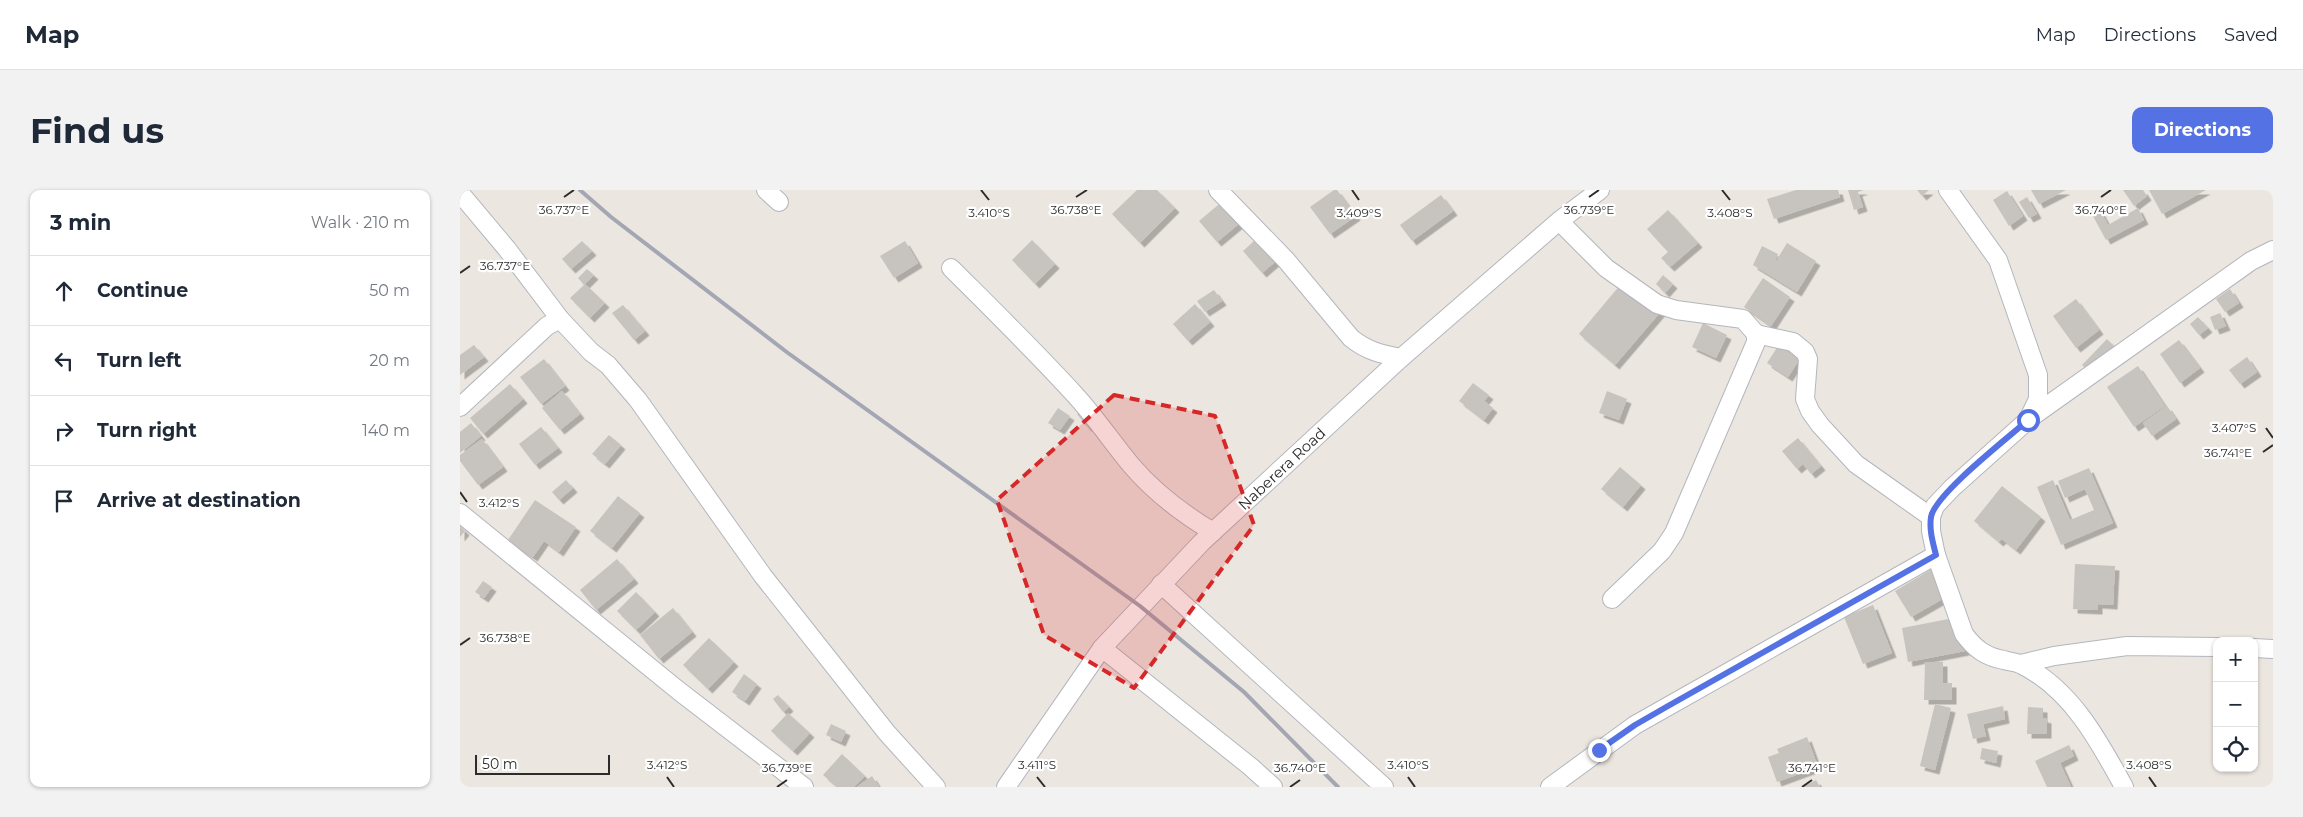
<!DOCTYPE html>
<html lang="en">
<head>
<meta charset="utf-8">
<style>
  :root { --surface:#fff; --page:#f2f2f3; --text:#1f2937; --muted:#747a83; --line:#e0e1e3; --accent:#5572e4 }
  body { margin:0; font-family:Montserrat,sans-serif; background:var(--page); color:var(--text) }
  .controls { position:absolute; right:15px; bottom:15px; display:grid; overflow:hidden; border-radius:10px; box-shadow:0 1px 4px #0004 }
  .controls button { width:45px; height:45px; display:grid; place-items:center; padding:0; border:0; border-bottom:1px solid var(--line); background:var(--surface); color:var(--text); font:25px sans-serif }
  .scale { position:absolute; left:15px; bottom:12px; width:135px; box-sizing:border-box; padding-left:5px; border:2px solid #2c2c2c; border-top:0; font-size:14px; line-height:18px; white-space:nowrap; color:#2c2c2c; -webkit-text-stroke:4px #fff; paint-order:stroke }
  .stop { position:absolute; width:15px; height:15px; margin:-11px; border:4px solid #5572e4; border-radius:50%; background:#fff }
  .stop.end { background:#5572e4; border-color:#fff; box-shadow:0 1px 5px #0008 }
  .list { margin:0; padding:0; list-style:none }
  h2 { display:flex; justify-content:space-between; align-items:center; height:65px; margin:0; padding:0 20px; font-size:21px }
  h2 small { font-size:16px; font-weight:400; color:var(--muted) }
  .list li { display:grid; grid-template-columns:32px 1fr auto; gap:15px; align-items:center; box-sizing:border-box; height:70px; padding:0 20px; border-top:1px solid var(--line) }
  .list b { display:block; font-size:19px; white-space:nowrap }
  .list em { font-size:16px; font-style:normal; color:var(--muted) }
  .icon { flex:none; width:28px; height:28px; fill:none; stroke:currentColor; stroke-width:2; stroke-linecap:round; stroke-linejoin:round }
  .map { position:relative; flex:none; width:1813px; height:597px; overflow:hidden; border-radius:10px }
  header { display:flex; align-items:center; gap:30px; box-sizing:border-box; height:70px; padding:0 25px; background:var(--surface); border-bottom:1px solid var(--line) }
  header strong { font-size:24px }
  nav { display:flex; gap:28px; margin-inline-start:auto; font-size:18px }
  .intro { display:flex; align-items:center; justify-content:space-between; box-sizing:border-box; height:120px; padding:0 30px }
  h1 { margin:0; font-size:35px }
  .button { padding:12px 22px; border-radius:10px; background:var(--accent); color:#fff; font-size:18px; font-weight:700 }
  main { display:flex; gap:30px; padding:0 30px }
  aside { flex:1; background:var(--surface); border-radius:10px; box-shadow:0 1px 4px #0004 }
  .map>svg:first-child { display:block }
  .building { fill:#c7c3bf; filter:url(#shadow) }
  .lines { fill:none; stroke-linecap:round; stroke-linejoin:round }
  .minor-casing { stroke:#b3b6be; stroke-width:20 }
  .minor { stroke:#fff; stroke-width:18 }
  .rail { stroke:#a3a6b3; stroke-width:4 }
  .route { stroke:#5572e4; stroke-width:6 }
  .marked { fill:#d62828; fill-opacity:0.2; stroke:#d62828; stroke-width:4; stroke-dasharray:10 6; stroke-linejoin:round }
  .ticks { fill:none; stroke:#2c2c2c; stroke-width:2 }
  .labels { text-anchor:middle; stroke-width:4.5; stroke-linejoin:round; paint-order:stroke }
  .street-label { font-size:15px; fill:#2c2c2c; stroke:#fff }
  .ticks-label { font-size:12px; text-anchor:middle; fill:#2c2c2c; stroke:#fff; stroke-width:4.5; stroke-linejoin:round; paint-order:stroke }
</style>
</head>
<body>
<header>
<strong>Map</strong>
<nav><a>Map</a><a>Directions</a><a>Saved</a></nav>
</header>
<div class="intro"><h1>Find us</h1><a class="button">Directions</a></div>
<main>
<aside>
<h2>3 min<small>Walk · 210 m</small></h2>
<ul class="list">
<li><svg class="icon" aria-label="ahead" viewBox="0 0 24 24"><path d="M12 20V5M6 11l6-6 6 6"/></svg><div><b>Continue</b></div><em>50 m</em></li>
<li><svg class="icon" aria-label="left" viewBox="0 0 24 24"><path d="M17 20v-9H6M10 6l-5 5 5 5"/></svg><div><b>Turn left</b></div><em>20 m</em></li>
<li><svg class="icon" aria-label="right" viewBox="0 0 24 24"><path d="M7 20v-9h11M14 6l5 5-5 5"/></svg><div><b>Turn right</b></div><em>140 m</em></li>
<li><svg class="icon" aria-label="arrive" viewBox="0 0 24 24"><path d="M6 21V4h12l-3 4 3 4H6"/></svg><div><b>Arrive at destination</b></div></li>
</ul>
</aside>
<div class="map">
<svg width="1813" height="597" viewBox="0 0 1813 597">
  <defs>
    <filter id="shadow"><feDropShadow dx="4.5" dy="4.5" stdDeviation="0" flood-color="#0004"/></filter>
  </defs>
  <rect width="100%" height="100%" fill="#ece6e0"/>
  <g class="building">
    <path d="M 677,0 L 697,0 L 715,18 L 680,53 L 652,24 Z"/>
    <path d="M 874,0 L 877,0 L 896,26 L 870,44 L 850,17 Z"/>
    <path d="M 1336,0 L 1378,0 L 1380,7 L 1314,29 L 1307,9 Z"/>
    <path d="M 1388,0 L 1404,0 L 1398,2 L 1403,17 L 1394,20 Z"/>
    <path d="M 1457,0 L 1469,0 L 1462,6 Z"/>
    <path d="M 1571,0 L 1606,0 L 1579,14 Z"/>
    <path d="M 1663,0 L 1683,0 L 1687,6 L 1674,16 Z"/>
    <path d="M 1689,0 L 1746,0 L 1702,24 Z"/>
    <path d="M 1547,1 L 1563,26 L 1549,36 L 1533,10 Z"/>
    <path d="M 981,5 L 993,21 L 952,51 L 940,35 Z"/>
    <path d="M 1567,7 L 1577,24 L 1569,28 L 1559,12 Z"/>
    <path d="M 764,10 L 781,32 L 757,52 L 739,31 Z"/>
    <path d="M 1636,13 L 1648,35 L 1678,18 L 1684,30 L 1646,50 L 1628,17 Z"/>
    <path d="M 1208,20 L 1238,53 L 1210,77 L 1201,68 L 1208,62 L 1187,39 Z"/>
    <path d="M 572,50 L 595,74 L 575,94 L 552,70 Z"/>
    <path d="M 122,51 L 132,61 L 111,79 L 102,69 Z"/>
    <path d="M 445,51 L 458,73 L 434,88 L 420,66 Z"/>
    <path d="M 794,51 L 802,60 L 811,52 L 823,65 L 802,83 L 783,61 Z"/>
    <path d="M 1327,53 L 1356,71 L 1337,102 L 1293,75 L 1302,56 L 1318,64 L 1312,78 Z"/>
    <path d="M 127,79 L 134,85 L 125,94 L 145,113 L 130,128 L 110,108 L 124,95 L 118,88 Z"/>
    <path d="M 1203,85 L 1213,94 L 1205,103 L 1196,94 Z"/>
    <path d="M 1166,88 L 1203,119 L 1155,175 L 1119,144 Z"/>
    <path d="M 1303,88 L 1330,107 L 1311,136 L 1284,117 Z"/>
    <path d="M 1770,99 L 1779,113 L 1765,122 L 1756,109 Z"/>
    <path d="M 754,100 L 762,111 L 745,122 L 737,111 Z"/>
    <path d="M 1616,109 L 1639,140 L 1616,158 L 1593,126 Z"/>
    <path d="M 735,114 L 750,132 L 728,151 L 713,134 Z"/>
    <path d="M 163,115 L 185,141 L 174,150 L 152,123 Z"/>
    <path d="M 1760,123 L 1766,136 L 1755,140 L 1750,127 Z"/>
    <path d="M 1738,127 L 1748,138 L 1739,145 L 1730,134 Z"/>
    <path d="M 1243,133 L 1267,145 L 1256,168 L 1232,157 Z"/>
    <path d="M 1647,149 L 1655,157 L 1629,182 L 1622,175 Z"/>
    <path d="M 1322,150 L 1343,164 L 1328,187 L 1307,173 Z"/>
    <path d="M 1719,150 L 1740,178 L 1720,193 L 1700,164 Z"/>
    <path d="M 14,155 L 24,167 L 0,185 L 0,165 Z"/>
    <path d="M 1787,167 L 1797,182 L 1780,194 L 1769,180 Z"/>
    <path d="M 84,169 L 105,196 L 81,214 L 60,187 Z"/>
    <path d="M 1678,176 L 1705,216 L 1674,237 L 1647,197 Z"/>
    <path d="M 1013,193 L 1029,205 L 1024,211 L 1033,218 L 1024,230 L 999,211 Z"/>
    <path d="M 50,194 L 63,209 L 23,244 L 10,228 Z"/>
    <path d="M 102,201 L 120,224 L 100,240 L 82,218 Z"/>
    <path d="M 1147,201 L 1167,209 L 1159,230 L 1139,223 Z"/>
    <path d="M 629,215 L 639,228 L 627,237 L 617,224 Z"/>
    <path d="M 1707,216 L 1716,229 L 1692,246 L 1683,233 Z"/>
    <path d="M 598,218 L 610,226 L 600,240 L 588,233 Z"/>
    <path d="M 11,233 L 21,246 L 0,263 L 0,242 Z"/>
    <path d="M 81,237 L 98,258 L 75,275 L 59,254 Z"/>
    <path d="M 149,245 L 161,255 L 145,274 L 132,264 Z"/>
    <path d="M 1338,248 L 1361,276 L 1351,284 L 1343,274 L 1337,279 L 1322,261 Z"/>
    <path d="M 22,249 L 43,277 L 18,295 L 0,271 L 0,265 Z"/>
    <path d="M 1160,277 L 1181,295 L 1163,317 L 1141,299 Z"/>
    <path d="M 1629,278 L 1653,333 L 1601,355 L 1577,297 L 1593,290 L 1610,330 L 1634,320 L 1625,299 L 1605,308 L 1598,291 Z"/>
    <path d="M 106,290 L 113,298 L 99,310 L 92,302 Z"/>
    <path d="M 1542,296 L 1581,327 L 1556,360 L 1542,349 L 1539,352 L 1514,331 Z"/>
    <path d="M 158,306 L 180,323 L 152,358 L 130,341 Z"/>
    <path d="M 75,310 L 116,337 L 99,362 L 84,351 L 73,367 L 48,350 Z"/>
    <path d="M 0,336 L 5,341 L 0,347 Z"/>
    <path d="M 157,369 L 174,389 L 136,420 L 120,400 Z"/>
    <path d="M 1615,374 L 1655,376 L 1653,415 L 1638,414 L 1638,420 L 1613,419 Z"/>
    <path d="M 1477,376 L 1493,403 L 1451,427 L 1435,401 Z"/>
    <path d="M 23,391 L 32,397 L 24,408 L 15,402 Z"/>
    <path d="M 176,402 L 195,422 L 176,440 L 157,421 Z"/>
    <path d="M 1413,415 L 1432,463 L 1403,474 L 1384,427 Z"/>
    <path d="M 213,418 L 232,442 L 199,469 L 180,445 Z"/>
    <path d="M 1499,427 L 1505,461 L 1448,472 L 1442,438 Z"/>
    <path d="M 249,448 L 274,472 L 248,499 L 223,475 Z"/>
    <path d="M 1465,472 L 1483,472 L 1483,493 L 1492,493 L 1492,510 L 1464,510 Z"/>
    <path d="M 284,484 L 297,494 L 285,511 L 272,502 Z"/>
    <path d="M 318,505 L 329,517 L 323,522 L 313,509 Z"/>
    <path d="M 1475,514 L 1491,518 L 1475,580 L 1460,576 Z"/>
    <path d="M 1543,516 L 1545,529 L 1523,534 L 1526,546 L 1513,549 L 1507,524 Z"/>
    <path d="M 1568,517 L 1583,518 L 1583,528 L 1587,529 L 1587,544 L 1567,544 Z"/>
    <path d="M 328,523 L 350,543 L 333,561 L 311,541 Z"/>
    <path d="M 371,534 L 386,541 L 381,552 L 366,545 Z"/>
    <path d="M 1347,547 L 1358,577 L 1317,592 L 1308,567 L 1319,563 L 1317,559 Z"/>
    <path d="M 1609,555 L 1614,566 L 1600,573 L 1611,597 L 1587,597 L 1575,571 Z"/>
    <path d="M 1522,558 L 1538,561 L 1536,573 L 1520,569 Z"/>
    <path d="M 382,564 L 405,586 L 394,597 L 377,597 L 363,585 Z"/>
    <path d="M 412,586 L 419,597 L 397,597 Z"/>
    <path d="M 1356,590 L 1360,597 L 1342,597 Z"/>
  </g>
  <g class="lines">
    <g class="minor-casing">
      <g id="minor">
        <path d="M 306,0 L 319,12"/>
        <path d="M 758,0 L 826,70 L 891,148 C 907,161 921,164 941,168"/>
        <path d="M 1488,0 L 1538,70 L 1578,185 L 1578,209 L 1568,230 L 1492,298 L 1475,316 L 1471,327 L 1471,341 L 1476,365 L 1504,444 C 1515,459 1526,467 1544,470 C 1550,472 1557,472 1562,475 C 1611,499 1639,551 1664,597"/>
        <path d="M 0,3 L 47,59 L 100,129 L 131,162 L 148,175 L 178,210 L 303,386 L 427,543 L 476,597"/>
        <path d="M 1099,31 L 1146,78 L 1197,114 L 1216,120 L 1283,129 L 1296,144 L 1296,152 L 1214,343 L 1202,361 L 1152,409"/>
        <path d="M 491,78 C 533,120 576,162 616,206 C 636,228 652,252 671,275 C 694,302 723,324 753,342"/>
        <path d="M 1296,144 L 1333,152 L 1345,162 L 1348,169 L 1345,209 L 1350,221 L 1360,235 L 1396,274 L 1471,327"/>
        <path d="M 0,217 L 87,136 L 100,129"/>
        <path d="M 1570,228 L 1791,71 L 1813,60"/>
        <path d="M 0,323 L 219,501 L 344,597"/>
        <path d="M 701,394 L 924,597"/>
        <path d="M 642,458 L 791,577 L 813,597"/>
        <path d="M 1794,458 L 1813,459"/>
        <path d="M 1561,474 L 1594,466 L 1667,456 L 1757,457"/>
        <path d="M 546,597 L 642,458 L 742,352 L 941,168 L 1099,31 L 1140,0"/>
        <path d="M 1090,597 L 1175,535 L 1476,365"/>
      </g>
    </g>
    <use href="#minor" class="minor"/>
    <path class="rail" d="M 120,0 L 151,27 L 328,163 L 680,416 L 784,502 L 878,597"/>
  </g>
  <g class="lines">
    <path class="route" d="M 1139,560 L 1175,535 L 1208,516 L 1476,365 C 1473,353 1469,340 1471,327 C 1475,304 1548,248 1568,230"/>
  </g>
  <path class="marked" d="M 654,205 L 755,226 L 794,335 L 674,498 L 584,445 L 537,310 Z"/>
  <path class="ticks" d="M 521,0 L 529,10M 892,0 L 899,10M 1262,0 L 1270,10M 104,7 L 114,0M 616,7 L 627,0M 1129,7 L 1139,0M 1641,7 L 1651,0M 0,83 L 10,76M 1806,238 L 1813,248M 1803,262 L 1813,255M 0,302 L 7,312M 0,455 L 10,448M 207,587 L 214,597M 577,587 L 585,597M 948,587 L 955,597M 1689,587 L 1696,597M 317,597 L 327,590M 830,597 L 840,590M 1342,597 L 1352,590"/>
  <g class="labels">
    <g class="street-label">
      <text transform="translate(822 279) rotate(-43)" y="5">Naberera Road</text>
    </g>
  </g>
  <g class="ticks-label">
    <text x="616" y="24">36.738°E</text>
    <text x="104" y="24">36.737°E</text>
    <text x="1129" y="24">36.739°E</text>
    <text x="1641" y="24">36.740°E</text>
    <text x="529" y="27">3.410°S</text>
    <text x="1270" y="27">3.408°S</text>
    <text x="899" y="27">3.409°S</text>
    <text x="45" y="80">36.737°E</text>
    <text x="1774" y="242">3.407°S</text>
    <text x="1768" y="267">36.741°E</text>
    <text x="39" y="317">3.412°S</text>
    <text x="45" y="452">36.738°E</text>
    <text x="207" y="579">3.412°S</text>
    <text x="577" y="579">3.411°S</text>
    <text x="948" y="579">3.410°S</text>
    <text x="1689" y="579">3.408°S</text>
    <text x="327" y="582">36.739°E</text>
    <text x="840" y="582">36.740°E</text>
    <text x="1352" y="582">36.741°E</text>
  </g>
</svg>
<div class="controls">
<button>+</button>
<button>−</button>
<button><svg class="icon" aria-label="locate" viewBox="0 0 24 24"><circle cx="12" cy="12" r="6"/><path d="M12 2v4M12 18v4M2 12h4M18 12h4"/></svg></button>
</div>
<div class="scale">50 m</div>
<div class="stop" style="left:1568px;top:230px"></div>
<div class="stop end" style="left:1139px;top:560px"></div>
</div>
</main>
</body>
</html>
